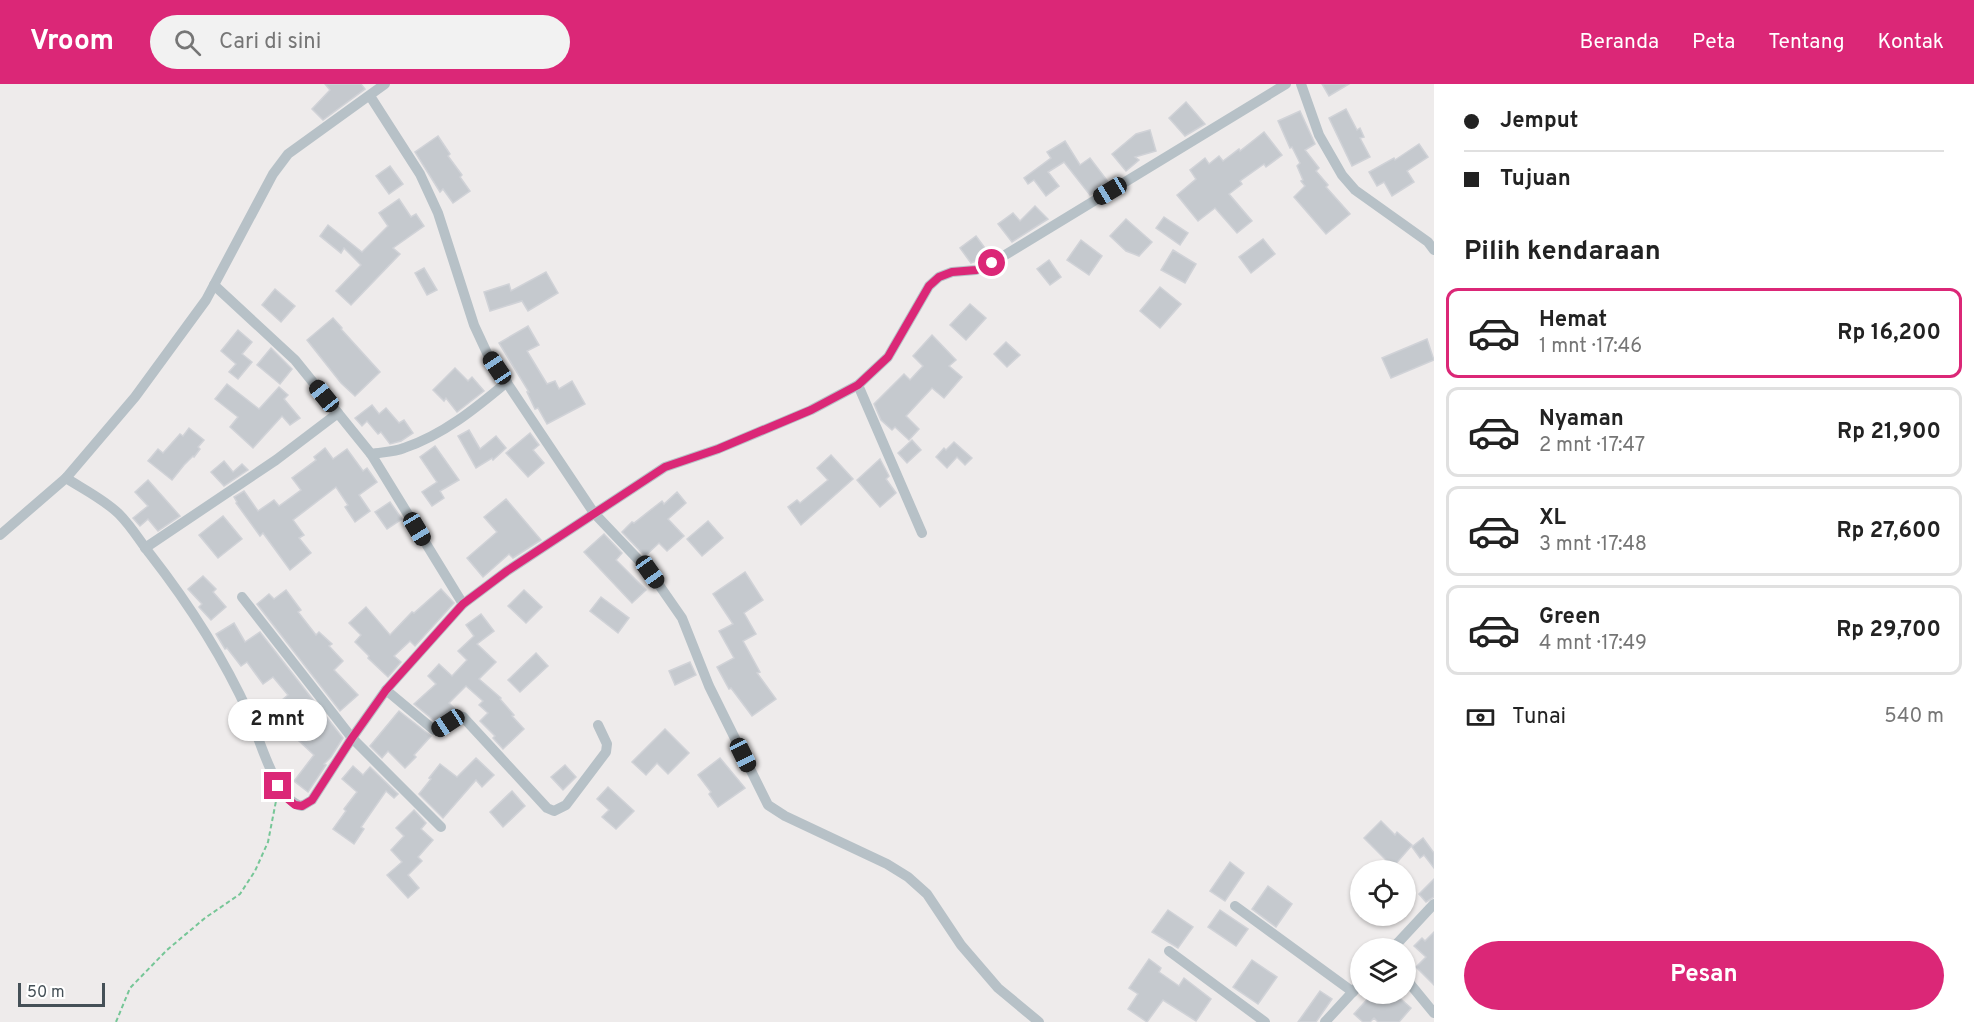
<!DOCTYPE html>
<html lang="id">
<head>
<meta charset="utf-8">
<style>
	:root { --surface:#fff; --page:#f2f2f2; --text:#222; --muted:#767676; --line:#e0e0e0; --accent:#db2777 }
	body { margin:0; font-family:Overpass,sans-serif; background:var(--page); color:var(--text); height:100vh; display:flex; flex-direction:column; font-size:22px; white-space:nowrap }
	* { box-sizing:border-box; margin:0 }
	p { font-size:20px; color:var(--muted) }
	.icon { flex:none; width:33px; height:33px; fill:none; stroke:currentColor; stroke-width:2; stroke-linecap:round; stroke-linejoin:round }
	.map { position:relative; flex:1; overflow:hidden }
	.sheet { display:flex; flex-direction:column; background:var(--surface); width:540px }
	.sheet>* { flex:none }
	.guide { display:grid; align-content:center; height:132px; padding:0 30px; background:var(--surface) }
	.fabs { position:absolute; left:1350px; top:776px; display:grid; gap:12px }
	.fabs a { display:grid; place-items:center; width:66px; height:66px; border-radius:50%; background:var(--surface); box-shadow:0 2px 4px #0004; font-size:30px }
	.scale { position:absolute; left:18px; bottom:15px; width:87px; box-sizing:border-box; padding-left:6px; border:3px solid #455057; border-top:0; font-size:16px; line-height:21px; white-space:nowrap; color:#455057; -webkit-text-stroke:4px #fff; paint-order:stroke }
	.end { position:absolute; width:27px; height:27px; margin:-14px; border:8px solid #db2777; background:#fff; box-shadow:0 0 0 3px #fff }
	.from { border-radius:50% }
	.bubble { position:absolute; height:42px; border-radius:21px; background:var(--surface); box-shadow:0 2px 4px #0004; font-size:20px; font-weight:700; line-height:42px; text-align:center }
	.car { position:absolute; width:18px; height:36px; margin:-18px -9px; border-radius:8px; box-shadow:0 0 4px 2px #0007; background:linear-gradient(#222 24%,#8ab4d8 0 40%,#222 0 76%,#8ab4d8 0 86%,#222 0) }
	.guide b { display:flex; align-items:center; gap:21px; height:57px; font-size:22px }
	.guide b+b { border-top:2px solid var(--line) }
	.guide i { width:15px; height:15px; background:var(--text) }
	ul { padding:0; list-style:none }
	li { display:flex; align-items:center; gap:18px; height:90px; margin:0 12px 9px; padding:0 18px; border:3px solid var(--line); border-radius:12px }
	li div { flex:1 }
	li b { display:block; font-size:22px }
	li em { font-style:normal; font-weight:700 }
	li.selected { border-color:var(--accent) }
	li>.icon { width:54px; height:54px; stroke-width:1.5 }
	h2 { padding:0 30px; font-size:27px; line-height:72px }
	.pay { display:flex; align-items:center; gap:15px; height:66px; padding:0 30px; font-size:22px }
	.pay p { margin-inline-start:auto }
	.primary-button { display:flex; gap:12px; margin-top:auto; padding:12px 30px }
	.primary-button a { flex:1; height:69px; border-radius:36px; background:var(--accent); color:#fff; font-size:24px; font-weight:700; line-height:69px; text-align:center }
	header { display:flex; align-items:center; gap:36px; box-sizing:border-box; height:84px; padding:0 30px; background:var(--accent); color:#fff }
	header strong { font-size:28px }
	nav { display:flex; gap:33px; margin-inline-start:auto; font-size:21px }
	.search { width:420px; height:54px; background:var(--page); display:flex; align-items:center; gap:15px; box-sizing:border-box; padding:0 21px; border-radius:33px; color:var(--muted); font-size:22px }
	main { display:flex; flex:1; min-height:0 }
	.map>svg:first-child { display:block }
	.building { fill:#c5c9ce; stroke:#d0d2d7; stroke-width:1.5 }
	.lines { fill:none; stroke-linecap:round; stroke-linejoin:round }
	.path { stroke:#76c697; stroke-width:2; stroke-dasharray:4.5 3; stroke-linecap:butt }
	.street { stroke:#b7c1c7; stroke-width:10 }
	.route { stroke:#db2777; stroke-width:8 }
</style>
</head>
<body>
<header>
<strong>Vroom</strong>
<div class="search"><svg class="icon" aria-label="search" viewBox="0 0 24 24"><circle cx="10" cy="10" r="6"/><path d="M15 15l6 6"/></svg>Cari di sini</div>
<nav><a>Beranda</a><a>Peta</a><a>Tentang</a><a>Kontak</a></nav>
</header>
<main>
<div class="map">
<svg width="1434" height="938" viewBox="0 0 1434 938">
	<rect width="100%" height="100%" fill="#eeebeb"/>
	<g class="building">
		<polygon points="325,0 361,0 365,5 323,36 312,25 330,6"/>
		<polygon points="1322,0 1349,0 1329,12"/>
		<polygon points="1186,18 1205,40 1185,52 1169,34"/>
		<polygon points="1346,25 1357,46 1360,44 1364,53 1360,54 1370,73 1352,82 1329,34"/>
		<polygon points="1300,27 1315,60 1305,66 1319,84 1316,87 1328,101 1326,103 1350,130 1326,150 1294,113 1305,102 1301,97 1303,96 1297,82 1300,79 1292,63 1290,64 1278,37"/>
		<polygon points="1150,46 1156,67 1135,73 1139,76 1126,87 1112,70 1136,50"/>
		<polygon points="1264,48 1282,71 1266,83 1264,80 1240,97 1242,100 1229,110 1252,137 1237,149 1215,124 1198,137 1177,111 1196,95 1190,86 1205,74 1209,80 1219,72 1223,77 1239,65 1240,67"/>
		<polygon points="438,52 450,70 448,72 462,91 460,93 470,107 453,119 443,105 440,108 415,68"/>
		<polygon points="1065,57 1080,81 1090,74 1109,99 1090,111 1064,78 1048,88 1059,102 1046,112 1034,96 1028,100 1024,94 1051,74 1047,68"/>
		<polygon points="1419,60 1428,73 1407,87 1414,98 1392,112 1384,98 1377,102 1369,88 1394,74 1395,76"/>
		<polygon points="390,82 403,100 389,110 376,92"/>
		<polygon points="399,115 411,133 416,130 424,142 393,164 400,170 351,221 336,207 361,181 344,164 341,169 320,152 328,141 362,168 388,142 379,129"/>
		<polygon points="1035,122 1048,135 1012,158 998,140 1013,129 1020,137"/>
		<polygon points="1164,133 1188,149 1180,161 1156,144"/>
		<polygon points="1126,135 1152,158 1139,172 1126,167 1110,152"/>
		<polygon points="976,152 990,171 971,179 960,164"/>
		<polygon points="1263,155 1275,170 1251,189 1239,173"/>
		<polygon points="1081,156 1102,172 1089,191 1067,176"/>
		<polygon points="1173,166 1196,180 1185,199 1161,186"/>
		<polygon points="1049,176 1061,193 1050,201 1037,185"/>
		<polygon points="424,184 437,206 427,211 415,189"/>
		<polygon points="546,188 558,209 528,227 522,217 490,227 484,208 509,200 511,207"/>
		<polygon points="1160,203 1181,220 1160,244 1140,227"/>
		<polygon points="275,205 295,222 281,238 262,221"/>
		<polygon points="970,220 986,234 966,256 950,241"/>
		<polygon points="333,234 342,244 341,245 380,288 355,312 341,299 307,256"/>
		<polygon points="528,242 539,261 527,267 547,300 555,297 559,305 572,297 585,320 547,340 538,324 535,325 527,308 529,308 499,259"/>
		<polygon points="238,246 252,258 242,270 252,278 238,295 229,288 236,280 221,267"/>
		<polygon points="932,251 956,276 949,282 962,293 944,314 932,304 906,332 919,345 909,356 895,343 892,346 881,336 874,320 904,290 910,296 923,282 913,272"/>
		<polygon points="1427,255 1434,276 1391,294 1382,274"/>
		<polygon points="1006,258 1020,271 1007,283 994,270"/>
		<polygon points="271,264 292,285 280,300 257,281"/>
		<polygon points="455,284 468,297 472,293 484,307 457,328 446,314 444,317 433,306"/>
		<polygon points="227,300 259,325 279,303 288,311 284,315 300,334 290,341 282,332 253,364 230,343 238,333 215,315"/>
		<polygon points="372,321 379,330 386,324 399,339 404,336 413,349 401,357 390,360 381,348 378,350 367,337 362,342 355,334"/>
		<polygon points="189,344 204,356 198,363 200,365 194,373 193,372 184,381 172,396 148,377 158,365 163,369 180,350 183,352"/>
		<polygon points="469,346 480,365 496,352 506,364 493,376 492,374 476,384 458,352"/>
		<polygon points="530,349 539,361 533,366 544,379 528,393 506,369"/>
		<polygon points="912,356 921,366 907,379 898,369"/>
		<polygon points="954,358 972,374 965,381 957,373 947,384 936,373 944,364 946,366"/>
		<polygon points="435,362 459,396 440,407 444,414 432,422 422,408 437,398 420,373"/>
		<polygon points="325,364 333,375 347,365 363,387 367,384 377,398 359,411 370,427 355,438 345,423 348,421 336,403 293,436 304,451 299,454 311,469 290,486 263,449 260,452 236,419 237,418 234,413 244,407 258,427 274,416 279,422 301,406 292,394 316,376 314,373"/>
		<polygon points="831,371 853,395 801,441 788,423 797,416 800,419 828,396 817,384"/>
		<polygon points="880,375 889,392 886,395 896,409 880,423 857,396"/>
		<polygon points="224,377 233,388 242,380 248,386 224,402 211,388"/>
		<polygon points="148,396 180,432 158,447 148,435 140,442 133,434 148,422 135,408"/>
		<polygon points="677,408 686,419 668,435 684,452 667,467 659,459 645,472 622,448 632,438 634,439 662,417 664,420"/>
		<polygon points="506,415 541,456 513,474 509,470 483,493 467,474 497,448 484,433"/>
		<polygon points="390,418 402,435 387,445 375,428"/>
		<polygon points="223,432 242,455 218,474 199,451"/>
		<polygon points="708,437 723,454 702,472 687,455"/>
		<polygon points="604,450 622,469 616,476 646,506 632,519 584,468"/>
		<polygon points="745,488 763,516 744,529 756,550 743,557 760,588 757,589 776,615 752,632 731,604 729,605 717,583 734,574 719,547 733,540 713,510"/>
		<polygon points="203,492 216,505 213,508 226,523 211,536 199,523 202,520 188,505"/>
		<polygon points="441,505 454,519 415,562 410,557 394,572 401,578 388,593 368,574 369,572 355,558 361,551 349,539 366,523 390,551 412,528 414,529"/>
		<polygon points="286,506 301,526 298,528 316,551 319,548 332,560 329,562 343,577 334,586 358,611 340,627 257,520 269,510 274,515"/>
		<polygon points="524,506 542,523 526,539 508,522"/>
		<polygon points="601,513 629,534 618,549 590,527"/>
		<polygon points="481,530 494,547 477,560 496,578 479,595 501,614 500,615 514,631 512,632 524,645 503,665 493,654 495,652 480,637 488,629 479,621 483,617 466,602 449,619 455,625 436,638 414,620 436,600 428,592 439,580 452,592 467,576 458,567 474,552 466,541"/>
		<polygon points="234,539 245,558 260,548 343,654 331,673 324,680 326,681 308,708 294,697 314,671 299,657 303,653 277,620 288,611 273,593 263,600 247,578 241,582 227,564 225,565 216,550"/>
		<polygon points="536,569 548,582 520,608 508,596"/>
		<polygon points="690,578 696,591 675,601 669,587"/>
		<polygon points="399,627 431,652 414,671 416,673 405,684 388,667 382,674 370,662"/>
		<polygon points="665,645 689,669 668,690 657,679 646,691 632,678"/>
		<polygon points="476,674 494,691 482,703 476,696 443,734 419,710 431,695 429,694 440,680 457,693"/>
		<polygon points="720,674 745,704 718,723 709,710 711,708 698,691"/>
		<polygon points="565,681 576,693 563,706 551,693"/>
		<polygon points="353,682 363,691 370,683 398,710 394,714 386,707 361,743 364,745 354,760 333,745 346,727 344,725 357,708 342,695"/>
		<polygon points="608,703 634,727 616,745 602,733 609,726 597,715"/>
		<polygon points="512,707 525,722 503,743 490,728"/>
		<polygon points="414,726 426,739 421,745 433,756 418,773 422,777 408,791 419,804 408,814 387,791 402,778 391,766 404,752 396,744"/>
		<polygon points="1381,737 1395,751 1397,748 1412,761 1393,783 1364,754"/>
		<polygon points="1423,754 1434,769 1434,784 1424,771 1420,774 1412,763"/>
		<polygon points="1230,778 1244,789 1225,817 1210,807"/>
		<polygon points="1434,795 1434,813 1426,818 1419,810"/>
		<polygon points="1268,802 1292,820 1276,843 1252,825"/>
		<polygon points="1168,826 1193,843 1178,864 1152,848"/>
		<polygon points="1220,826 1248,845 1236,862 1208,843"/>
		<polygon points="1434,848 1434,901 1416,883 1426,873 1414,862 1422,854 1425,857"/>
		<polygon points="1149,875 1161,884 1159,888 1179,902 1184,894 1211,915 1196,937 1163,916 1147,938 1128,925 1138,910 1129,904"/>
		<polygon points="1252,876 1277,893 1258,920 1233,903"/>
		<polygon points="1320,907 1332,915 1316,938 1298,938"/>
		<polygon points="1373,909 1394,909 1411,924 1399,938 1378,938 1374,934 1370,938 1363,938 1354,930"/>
	</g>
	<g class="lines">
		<polyline class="path" points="116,938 130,904 167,866 205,834 240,810 255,787 268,758 276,717"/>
		<g class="street">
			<polyline points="1301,0 1319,51 1342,91 1355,106 1428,158 1434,166"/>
			<polyline points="370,12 420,90 438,129 474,241 487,269 594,429 650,488 682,534 709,602 768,721 785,732 887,780 908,793 927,810 961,861 998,904 1039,938"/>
			<polyline points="214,201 295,276 371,370 463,520"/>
			<polyline points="858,301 922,449"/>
			<path d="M371 370C382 368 394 368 404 364 443 351 476 324 507 298"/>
			<path d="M66 394C83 405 105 416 119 430 131 442 140 457 150 470 189 520 223 573 249 630 259 653 276 718 302 722L312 716 352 654 386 606 463 520 507 487 665 383 718 365 811 326 858 301 888 273 929 202 939 193 952 188 976 186 992 179 1286 0"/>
			<polyline points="0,451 66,394 135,313 206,216 273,90 288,70 385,0"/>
			<polyline points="145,464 276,376 338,329"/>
			<polyline points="242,513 352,654 441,743"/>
			<polyline points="386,606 434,646 437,646 458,632 463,633 547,724 554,727 566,721 606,668 607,660 598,641"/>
			<polyline points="1235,822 1353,908"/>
			<polyline points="1393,864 1434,820"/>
			<polyline points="1169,867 1265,938"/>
			<polyline points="1406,895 1434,929"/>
			<polyline points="1325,938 1360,900"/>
		</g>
	</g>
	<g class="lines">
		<polyline class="route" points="278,702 289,716 295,721 302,722 312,716 352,654 386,606 463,520 507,487 665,383 718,365 811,326 858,301 888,273 929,202 939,193 952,188 976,186 992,179"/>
	</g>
</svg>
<div class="fabs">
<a><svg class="icon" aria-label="locate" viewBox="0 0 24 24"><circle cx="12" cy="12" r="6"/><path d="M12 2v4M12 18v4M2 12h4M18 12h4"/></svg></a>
<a><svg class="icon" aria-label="layers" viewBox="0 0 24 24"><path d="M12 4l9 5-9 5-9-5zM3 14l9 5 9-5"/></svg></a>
</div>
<div class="scale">50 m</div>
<i class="end from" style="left:992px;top:179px"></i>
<i class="end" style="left:278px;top:702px"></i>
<div class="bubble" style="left:228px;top:615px;width:99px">2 mnt</div>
<i class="car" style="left:1110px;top:107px;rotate:239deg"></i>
<i class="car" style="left:497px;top:284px;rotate:326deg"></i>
<i class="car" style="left:324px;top:312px;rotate:321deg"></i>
<i class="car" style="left:417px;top:445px;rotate:149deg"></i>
<i class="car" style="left:650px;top:488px;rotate:145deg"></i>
<i class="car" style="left:448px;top:639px;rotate:237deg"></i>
<i class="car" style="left:743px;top:671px;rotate:154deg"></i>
</div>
<section class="sheet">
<div class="guide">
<b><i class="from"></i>Jemput</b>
<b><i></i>Tujuan</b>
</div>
<h2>Pilih kendaraan</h2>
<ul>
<li class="selected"><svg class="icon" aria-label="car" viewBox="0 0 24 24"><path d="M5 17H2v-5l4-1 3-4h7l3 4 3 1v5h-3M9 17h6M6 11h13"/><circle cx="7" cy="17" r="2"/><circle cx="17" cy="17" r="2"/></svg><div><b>Hemat</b><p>1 mnt · 17:46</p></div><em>Rp 16,200</em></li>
<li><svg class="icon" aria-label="car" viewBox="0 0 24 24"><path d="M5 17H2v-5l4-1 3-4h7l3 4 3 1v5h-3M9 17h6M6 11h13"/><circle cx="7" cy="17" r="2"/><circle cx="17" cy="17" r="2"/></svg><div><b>Nyaman</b><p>2 mnt · 17:47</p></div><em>Rp 21,900</em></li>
<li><svg class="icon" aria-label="car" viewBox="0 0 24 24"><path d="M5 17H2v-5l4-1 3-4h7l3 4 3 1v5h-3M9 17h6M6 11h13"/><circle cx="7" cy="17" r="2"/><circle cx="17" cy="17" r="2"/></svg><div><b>XL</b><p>3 mnt · 17:48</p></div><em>Rp 27,600</em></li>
<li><svg class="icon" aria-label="car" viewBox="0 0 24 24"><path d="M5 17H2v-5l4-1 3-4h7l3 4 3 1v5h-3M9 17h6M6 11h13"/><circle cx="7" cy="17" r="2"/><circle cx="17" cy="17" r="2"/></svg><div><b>Green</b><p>4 mnt · 17:49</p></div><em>Rp 29,700</em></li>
</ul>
<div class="pay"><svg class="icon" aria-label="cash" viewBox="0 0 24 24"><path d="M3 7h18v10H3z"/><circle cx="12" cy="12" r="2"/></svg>Tunai<p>540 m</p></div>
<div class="primary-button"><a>Pesan</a></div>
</section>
</main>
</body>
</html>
